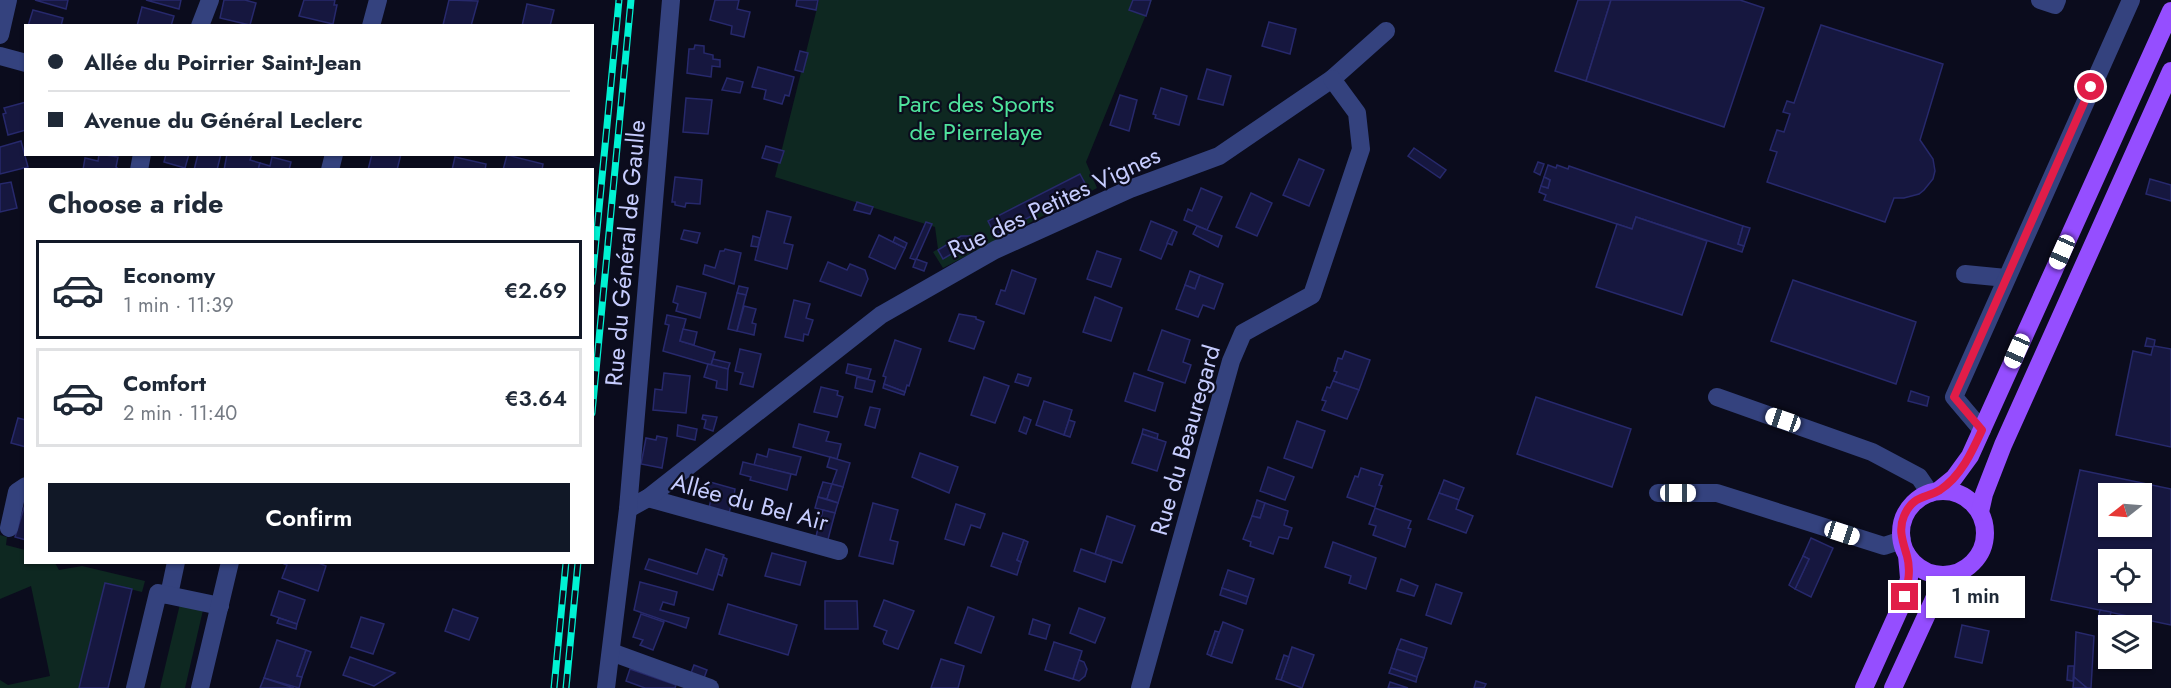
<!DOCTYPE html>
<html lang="en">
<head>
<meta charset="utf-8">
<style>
	:root { --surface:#fff; --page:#f2f2f3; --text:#1f2937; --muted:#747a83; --line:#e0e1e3; --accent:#111827 }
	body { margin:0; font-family:Jost,sans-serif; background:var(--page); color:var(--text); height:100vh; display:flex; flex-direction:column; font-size:22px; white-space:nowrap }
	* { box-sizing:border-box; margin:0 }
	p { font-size:20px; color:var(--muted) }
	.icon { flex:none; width:33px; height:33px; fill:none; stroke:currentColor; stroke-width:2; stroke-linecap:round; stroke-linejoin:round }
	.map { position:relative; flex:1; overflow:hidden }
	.panel { position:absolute; left:24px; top:168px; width:570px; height:396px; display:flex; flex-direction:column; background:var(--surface); border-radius:0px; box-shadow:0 2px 4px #0004 }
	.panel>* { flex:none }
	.hud { position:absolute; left:24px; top:24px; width:570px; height:132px; border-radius:0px; box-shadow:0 2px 4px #0004; display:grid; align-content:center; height:132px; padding:0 24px; background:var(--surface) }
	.needle { width:39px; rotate:253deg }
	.buttons { position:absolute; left:2098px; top:483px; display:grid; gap:12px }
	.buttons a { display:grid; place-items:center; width:54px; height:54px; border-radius:0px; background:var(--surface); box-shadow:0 2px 4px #0004; font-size:30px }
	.end { position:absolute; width:27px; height:27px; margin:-14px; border:8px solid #e11d48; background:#fff; box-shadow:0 0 0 3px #fff }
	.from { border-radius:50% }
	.bubble { position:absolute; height:42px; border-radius:0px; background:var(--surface); box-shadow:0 2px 4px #0004; font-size:20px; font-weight:600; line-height:42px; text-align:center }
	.car { position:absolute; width:18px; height:36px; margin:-18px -9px; border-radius:8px; box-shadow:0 0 4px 2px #0007; background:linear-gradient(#fff 24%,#345 0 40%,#fff 0 76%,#345 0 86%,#fff 0) }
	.hud b { display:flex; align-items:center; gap:21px; height:57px; font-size:22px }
	.hud b+b { border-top:2px solid var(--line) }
	.hud i { width:15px; height:15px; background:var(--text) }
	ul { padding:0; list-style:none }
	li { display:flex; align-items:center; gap:18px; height:99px; margin:0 12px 9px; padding:0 12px; border:3px solid var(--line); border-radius:0px }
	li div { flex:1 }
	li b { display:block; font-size:22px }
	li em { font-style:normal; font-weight:600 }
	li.on { border-color:var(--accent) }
	li>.icon { width:54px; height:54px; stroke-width:1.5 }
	h2 { padding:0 24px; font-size:27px; line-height:72px }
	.action { display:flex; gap:12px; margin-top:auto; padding:12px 24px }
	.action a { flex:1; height:69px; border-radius:0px; background:var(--accent); color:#fff; font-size:24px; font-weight:600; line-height:69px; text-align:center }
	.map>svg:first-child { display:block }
	.green { fill:#0e2821 }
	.building { fill:#16173f; stroke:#27296c; stroke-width:1.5; fill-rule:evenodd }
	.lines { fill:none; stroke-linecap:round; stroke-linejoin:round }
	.minor { stroke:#34427e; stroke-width:18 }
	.major { stroke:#954eff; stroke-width:18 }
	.rail-casing { stroke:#00f2d3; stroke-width:7 }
	.rail { stroke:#0b0c1d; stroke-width:4.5; stroke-dasharray:14; stroke-linecap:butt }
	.route { stroke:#e11d48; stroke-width:8 }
	.labels { text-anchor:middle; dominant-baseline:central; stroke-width:4.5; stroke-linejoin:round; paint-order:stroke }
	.park-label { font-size:24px; fill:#4fe39c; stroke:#0b0c1d }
	.street-label { font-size:24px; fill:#c7cdff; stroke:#0b0c1d }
</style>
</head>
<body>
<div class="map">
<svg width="2171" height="688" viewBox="0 0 2171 688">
	<rect width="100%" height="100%" fill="#0b0c1d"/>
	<g class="green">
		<polygon points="819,0 1152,0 1086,162 1097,188 943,268 933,252 938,249 935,227 775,177"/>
		<polygon points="0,535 7,537 6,545 25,550 26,562 55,563 59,570 82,566 145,581 142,592 105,583 79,688 0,688 0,680 8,685 50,676 31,586 0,599"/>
		<polygon points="180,604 203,610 185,688 160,688"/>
	</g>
	<g class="building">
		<polygon points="35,0 68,0 66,9"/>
		<polygon points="146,0 181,0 179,9"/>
		<polygon points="224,0 245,0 256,3 250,25 220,18"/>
		<polygon points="304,0 335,0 334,5 337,5 333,24 299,16"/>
		<polygon points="449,0 478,1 471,26 443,25"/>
		<polygon points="715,0 739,0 737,9 750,12 744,37 731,34 732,26 710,20"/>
		<polygon points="797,0 818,0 816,10 796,6"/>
		<polygon points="1133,0 1151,0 1146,16 1129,10"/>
		<polygon points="1578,0 1611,0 1586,81 1555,71"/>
		<polygon points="1611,0 1740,0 1764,8 1724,127 1586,81"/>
		<polygon points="527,4 554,10 550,26 522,26"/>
		<polygon points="142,7 174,16 171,26 137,26"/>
		<polygon points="33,10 63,18 61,26 28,26"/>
		<polygon points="1269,22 1296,29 1290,54 1262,46"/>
		<polygon points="1821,25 1943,64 1920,140 1933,159 1935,171 1933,179 1924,190 1919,194 1904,198 1894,198 1885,222 1767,182 1777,152 1770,150 1777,130 1784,132 1790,114 1783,112 1787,101 1794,103"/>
		<polygon points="695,45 704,46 704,53 713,55 713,59 720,60 720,67 712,66 711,77 687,73 689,49 694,49"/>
		<polygon points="800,51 808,53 803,72 795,70"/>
		<polygon points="758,67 794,77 789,96 785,95 782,104 764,99 766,90 752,87"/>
		<polygon points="1207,69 1231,76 1223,105 1198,99"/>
		<polygon points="727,78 743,82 740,93 722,90"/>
		<polygon points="1161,88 1187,96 1179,125 1155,118 1156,115 1153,114"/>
		<polygon points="1120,95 1137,100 1129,131 1110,125"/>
		<polygon points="686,98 712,100 708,134 683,132"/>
		<polygon points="26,102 26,130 8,135 3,114 6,113 4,108"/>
		<polygon points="21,141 28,167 0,174 0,147"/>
		<polygon points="766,146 784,151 780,163 762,158"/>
		<polygon points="1414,148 1446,170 1440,178 1408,156"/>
		<polygon points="99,154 118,157 116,167 120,170 83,170 85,158 98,161"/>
		<polygon points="166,154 189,154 185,168 164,162"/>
		<polygon points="198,154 221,154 217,170 194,170"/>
		<polygon points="227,154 252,154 250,160 260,163 258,170 224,170"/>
		<polygon points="372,154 401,154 397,170 368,170"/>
		<polygon points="507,155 543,164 542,170 503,170"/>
		<polygon points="272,157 291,162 289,170 258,170 260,163 270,166"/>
		<polygon points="455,157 486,164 485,170 452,170"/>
		<polygon points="1299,159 1324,170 1309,206 1283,195"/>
		<polygon points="1538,162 1544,164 1540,175 1534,172"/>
		<polygon points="1548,165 1556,168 1557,165 1568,169 1569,166 1743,226 1738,244 1744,246 1742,252 1636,217 1632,229 1544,200 1546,195 1539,192 1541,186 1548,188 1550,180 1544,177"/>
		<polygon points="1080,174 1087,187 995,235 988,221"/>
		<polygon points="675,177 702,180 700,204 686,203 685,207 675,205 675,202 672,202"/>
		<polygon points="1544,177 1550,180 1548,188 1541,186"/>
		<polygon points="2150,179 2171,185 2171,201 2146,194"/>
		<polygon points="11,182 17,208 0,212 0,184"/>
		<polygon points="1201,188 1222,197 1207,230 1184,220 1188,209 1192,211"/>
		<polygon points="1251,193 1272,203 1257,236 1236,227"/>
		<polygon points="857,202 873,207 870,214 854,210"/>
		<polygon points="767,211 791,217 784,243 793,245 787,269 755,260"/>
		<polygon points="1636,217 1707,241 1682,315 1596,287 1617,224 1632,229"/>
		<polygon points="1151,221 1173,230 1161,259 1140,250"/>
		<polygon points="926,222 932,224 916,260 910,258"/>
		<polygon points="1197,226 1222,236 1218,247 1193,234"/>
		<polygon points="1743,226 1750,228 1744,246 1738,244"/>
		<polygon points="684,230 700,233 697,243 681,239"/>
		<polygon points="1173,230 1177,232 1172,245 1167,243"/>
		<polygon points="879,235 905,248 895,269 869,257"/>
		<polygon points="753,236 760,238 758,247 751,246"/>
		<polygon points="961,236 971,236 973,241 943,259 938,250"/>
		<polygon points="895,237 907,243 905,248 893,242"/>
		<polygon points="725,249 741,253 734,284 703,274 705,265 715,268 720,251 724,251"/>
		<polygon points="1097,251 1121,259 1111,287 1087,279"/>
		<polygon points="916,259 927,263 924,271 913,267"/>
		<polygon points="828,262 847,270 850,264 865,270 868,279 861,296 820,281"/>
		<polygon points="1012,270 1036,279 1024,314 996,304 1001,290 1005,291"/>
		<polygon points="1190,271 1200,275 1195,289 1185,285"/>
		<polygon points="1200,275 1223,284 1214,309 1203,305 1198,317 1176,309 1185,285 1195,289"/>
		<polygon points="1793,280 1916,322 1896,384 1771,341"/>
		<polygon points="677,286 706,293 700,318 676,311 678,304 673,302"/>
		<polygon points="739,286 748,288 746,295 737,293"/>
		<polygon points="737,293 746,295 737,331 728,329"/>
		<polygon points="1095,297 1122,308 1111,341 1083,332"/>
		<polygon points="794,300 810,304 806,318 813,320 808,335 804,334 803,341 785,337"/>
		<polygon points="744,306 756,309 752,323 756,324 754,335 737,331"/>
		<polygon points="959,314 976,317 976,319 984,322 974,349 949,341"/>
		<polygon points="667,315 686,319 680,341 715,352 711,365 663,351 669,325 665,324"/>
		<polygon points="683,329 697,332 694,345 680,341"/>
		<polygon points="1162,330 1190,340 1183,362 1191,365 1185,383 1148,370"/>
		<polygon points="2147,338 2155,340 2154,346 2171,349 2171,447 2116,435 2133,351 2151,355 2153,347 2145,346"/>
		<polygon points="895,340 921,349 909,386 907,385 905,392 884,384 886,377 883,376"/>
		<polygon points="740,349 761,354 753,387 740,384 743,373 735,371"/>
		<polygon points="1345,351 1370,360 1359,390 1333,381 1337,372 1334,371 1338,358 1342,359"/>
		<polygon points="713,359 730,363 728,369 711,365"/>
		<polygon points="708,364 728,369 727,390 716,388 717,381 704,377"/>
		<polygon points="848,364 871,369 868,379 846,373"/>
		<polygon points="664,373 690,376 686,413 653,410 655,389 662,390"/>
		<polygon points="1134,373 1163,383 1155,411 1125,401"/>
		<polygon points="1018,374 1031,378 1028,386 1015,382"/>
		<polygon points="857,377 875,381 872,392 855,388"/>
		<polygon points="984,377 1009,386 995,423 971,415"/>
		<polygon points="1333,381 1359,390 1347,419 1322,410 1326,401 1322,400 1327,387 1330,388"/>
		<polygon points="884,384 905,392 904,395 883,388"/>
		<polygon points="821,387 838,391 837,395 843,397 837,417 814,412"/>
		<polygon points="1911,391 1929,397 1927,406 1908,401"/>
		<polygon points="1536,397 1631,429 1612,487 1517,454"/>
		<polygon points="1044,401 1072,410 1064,435 1036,425"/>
		<polygon points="870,407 880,409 875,428 865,425"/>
		<polygon points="703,415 717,417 713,431 704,428 706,420 702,419"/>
		<polygon points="1024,417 1031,420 1026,434 1019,431"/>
		<polygon points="18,418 26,420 26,447 11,443"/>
		<polygon points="1069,420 1075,422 1070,437 1064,435"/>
		<polygon points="1297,421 1325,431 1312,468 1284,458"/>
		<polygon points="799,424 829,432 826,441 841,444 837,459 793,447"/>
		<polygon points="678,425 697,429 695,440 677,436"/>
		<polygon points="1143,429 1158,434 1157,439 1142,434"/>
		<polygon points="1142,434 1166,442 1157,471 1132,463"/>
		<polygon points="657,436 667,438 662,468 641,464 646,438 656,440"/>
		<polygon points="769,449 801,457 796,475 754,465 757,454 767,457"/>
		<polygon points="920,453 958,467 949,493 912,477"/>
		<polygon points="830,457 850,463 843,487 832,484 837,470 827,467"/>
		<polygon points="743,462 791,474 787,490 750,480 751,477 740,474"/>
		<polygon points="1268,467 1294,477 1285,500 1260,491"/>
		<polygon points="1361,468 1383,475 1379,485 1382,486 1375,507 1347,497 1355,476 1358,477"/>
		<path d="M2080 470 2171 489V625L2051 600ZM2109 494H2142V526H2109ZM2109 560H2142V592H2109Z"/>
		<polygon points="1444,480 1464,488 1459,500 1439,493"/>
		<polygon points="710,482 735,489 734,496 740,497 739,503 732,502 729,513 709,508 712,495 707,494"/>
		<polygon points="823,482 832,484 827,499 818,497"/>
		<polygon points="832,484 843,487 838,503 827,499"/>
		<polygon points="1439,493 1459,500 1456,509 1473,516 1466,533 1428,519"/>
		<polygon points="818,497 838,503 835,513 815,508"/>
		<polygon points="1257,500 1265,503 1260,518 1252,516"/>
		<polygon points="26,501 26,540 15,537"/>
		<polygon points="873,503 898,510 890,540 898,542 893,564 859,556"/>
		<polygon points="1265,503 1288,511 1284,525 1292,528 1288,539 1279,537 1273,554 1250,546 1251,542 1243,539 1252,516 1260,518"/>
		<polygon points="956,504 985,514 980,528 971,525 964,545 945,539"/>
		<polygon points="1375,508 1411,521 1408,528 1411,529 1405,547 1373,535 1376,526 1369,524"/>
		<polygon points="823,510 835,513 827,543 815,540"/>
		<polygon points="1107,516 1135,526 1122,563 1095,554"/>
		<polygon points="1003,533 1024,540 1017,560 1021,562 1017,575 991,566"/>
		<polygon points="1811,538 1833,548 1811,597 1795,589 1809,559 1803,556"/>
		<polygon points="1024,540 1028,542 1021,562 1017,560"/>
		<polygon points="1333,542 1376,558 1366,589 1349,583 1351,576 1325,567"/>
		<polygon points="706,549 724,555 713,590 645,569 649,559 697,574"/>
		<polygon points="1081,549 1112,560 1105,582 1074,571"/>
		<polygon points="772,553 806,562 800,585 765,576"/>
		<polygon points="1803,556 1809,559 1795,589 1789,585"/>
		<polygon points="723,557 727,559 722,576 718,574"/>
		<polygon points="284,562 316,562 326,566 318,591 282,578 287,565 284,564"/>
		<polygon points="1228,570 1254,579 1248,597 1222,588"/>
		<polygon points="1401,579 1418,586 1414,596 1397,591"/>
		<polygon points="640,582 677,592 674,605 663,602 660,610 689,618 686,628 634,610"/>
		<polygon points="105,583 132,589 108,688 79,688"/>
		<polygon points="1436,584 1462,593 1451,624 1426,615"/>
		<polygon points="1222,588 1248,597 1246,604 1220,595"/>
		<polygon points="279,591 305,600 297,624 271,615"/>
		<polygon points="884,600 914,611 898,649 884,644 883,641 887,631 874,626"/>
		<polygon points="825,601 857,601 858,629 825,629"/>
		<polygon points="728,604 797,625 788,655 719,634"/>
		<polygon points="968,607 994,617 981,653 955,643"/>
		<polygon points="1079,608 1105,618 1095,643 1070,633"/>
		<polygon points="453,609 478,618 469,640 445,631"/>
		<polygon points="2100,610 2111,612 2109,621 2098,619"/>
		<polygon points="641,614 664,622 653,650 640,645 643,640 633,637"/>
		<polygon points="361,617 384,624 373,654 351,647"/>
		<polygon points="279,618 297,624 296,629 277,623"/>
		<polygon points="1033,619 1050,625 1046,639 1029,634"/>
		<polygon points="1223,622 1243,630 1232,663 1211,656"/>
		<polygon points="1962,625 1989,631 1982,663 1955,657"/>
		<polygon points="1215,631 1219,632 1211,656 1207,654"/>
		<polygon points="2076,632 2094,636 2091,688 2087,688 2074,677"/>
		<polygon points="1401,639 1427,648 1424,658 1397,649"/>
		<polygon points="277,640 306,650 297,676 302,677 299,688 264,678"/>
		<polygon points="1054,642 1082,651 1073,679 1045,670"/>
		<polygon points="1292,647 1314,655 1302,688 1281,680"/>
		<polygon points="1397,649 1424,658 1417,677 1391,668"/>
		<polygon points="306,650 311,652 302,677 297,676"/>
		<polygon points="1284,655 1289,657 1281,680 1276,679"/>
		<polygon points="350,657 395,673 374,686 343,675"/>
		<polygon points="941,659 964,666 958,688 931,688"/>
		<polygon points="1079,660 1084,662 1087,669 1085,676 1079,681 1073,679"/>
		<polygon points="694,665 707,670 704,678 691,673"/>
		<polygon points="2068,666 2074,666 2073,681 2067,680"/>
		<polygon points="1391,668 1417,677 1416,682 1389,673"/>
		<polygon points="630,669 676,685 675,688 645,688 626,681"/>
		<polygon points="2074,677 2087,688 2073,688"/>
		<polygon points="264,678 294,688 260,688"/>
		<polygon points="1476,681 1486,684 1484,688 1474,688"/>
		<polygon points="1390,682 1408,688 1388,688"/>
	</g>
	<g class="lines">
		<g class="minor">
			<polyline points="2040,0 2055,5 2057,0"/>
			<polyline points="200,26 210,0"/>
			<polyline points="371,26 378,0"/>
			<polyline points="0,35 8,0"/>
			<polyline points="0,56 26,63"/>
			<polyline points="139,170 142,154"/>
			<polyline points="330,170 334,154"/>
			<polyline points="1965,274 2006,278"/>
			<polyline points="1717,397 1872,452 1919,477 1930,493"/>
			<polyline points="1982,430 1954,397 2131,0"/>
			<polyline points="1658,493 1717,493 1884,546 1902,540"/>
			<polyline points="648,498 839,551"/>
			<polyline points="628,509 648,498 881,315 995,250 1130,189 1219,156 1332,79 1386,31"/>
			<polyline points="9,528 17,492 26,486"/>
			<polyline points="169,595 176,562"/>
			<polyline points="611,652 710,688"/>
			<polyline points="135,688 158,593 220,606"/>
			<polyline points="200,688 230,562"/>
			<polyline points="606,688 628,509 671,0"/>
			<polyline points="1140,688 1231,361 1243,333 1312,295 1361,149 1357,113 1332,79"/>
		</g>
		<g class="major">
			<polyline points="1938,491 1954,478 1970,456 2171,11"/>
			<circle cx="1943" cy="533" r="42"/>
			<polyline points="1980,512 1984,494 2003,445 2171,71"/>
			<polyline points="1864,688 1905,597 1909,578 1907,555"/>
			<polyline points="1893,688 1945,575"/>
		</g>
		<g class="rail-casing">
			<g id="rail">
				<polyline points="592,282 619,0"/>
				<polyline points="592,413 631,0"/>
				<polyline points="554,688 566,562"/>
				<polyline points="566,688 578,562"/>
			</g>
		</g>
		<use href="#rail" class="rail"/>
	</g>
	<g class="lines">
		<path class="route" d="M1905 597C1908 583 1911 570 1907 556 1903 542 1898 530 1904 516 1913 495 1925 499 1940 490 1961 476 1972 452 1982 430L1954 397 2091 87"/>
	</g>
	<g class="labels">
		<g class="park-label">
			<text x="976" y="103">Parc des Sports<tspan x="976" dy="28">de Pierrelaye</tspan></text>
		</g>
		<g class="street-label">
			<text transform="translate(1054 202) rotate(-25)">Rue des Petites Vignes</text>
			<text transform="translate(625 253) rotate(-85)">Rue du Général de Gaulle</text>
			<text transform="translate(1185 440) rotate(-74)">Rue du Beauregard</text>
			<text transform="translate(750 502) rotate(15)">Allée du Bel Air</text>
		</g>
	</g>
</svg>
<div class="buttons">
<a><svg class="needle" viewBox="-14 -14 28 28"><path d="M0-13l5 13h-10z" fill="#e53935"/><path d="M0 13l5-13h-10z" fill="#747a83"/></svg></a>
<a><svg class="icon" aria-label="locate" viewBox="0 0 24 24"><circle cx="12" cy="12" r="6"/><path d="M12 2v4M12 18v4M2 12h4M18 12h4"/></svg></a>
<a><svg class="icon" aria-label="layers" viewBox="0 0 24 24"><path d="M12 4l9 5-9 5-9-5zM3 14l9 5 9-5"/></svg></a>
</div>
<i class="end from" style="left:2091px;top:87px"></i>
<i class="end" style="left:1905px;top:597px"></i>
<div class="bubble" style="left:1926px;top:576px;width:99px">1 min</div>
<i class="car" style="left:2062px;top:252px;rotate:204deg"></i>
<i class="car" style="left:2017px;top:351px;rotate:204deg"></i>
<i class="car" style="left:1783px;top:420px;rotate:289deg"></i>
<i class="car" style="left:1678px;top:493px;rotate:90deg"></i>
<i class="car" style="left:1842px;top:533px;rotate:108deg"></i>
<div class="hud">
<b><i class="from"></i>Allée du Poirrier Saint-Jean</b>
<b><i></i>Avenue du Général Leclerc</b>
</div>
<section class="panel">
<h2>Choose a ride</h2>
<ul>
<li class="on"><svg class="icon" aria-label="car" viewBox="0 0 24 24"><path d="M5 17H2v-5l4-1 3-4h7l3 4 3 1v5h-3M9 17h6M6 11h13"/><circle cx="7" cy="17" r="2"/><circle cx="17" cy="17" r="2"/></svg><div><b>Economy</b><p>1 min · 11:39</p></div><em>€2.69</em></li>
<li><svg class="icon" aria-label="car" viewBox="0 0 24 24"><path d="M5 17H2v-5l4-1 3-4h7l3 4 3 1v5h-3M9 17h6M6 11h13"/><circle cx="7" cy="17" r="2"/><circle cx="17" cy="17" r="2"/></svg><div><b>Comfort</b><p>2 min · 11:40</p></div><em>€3.64</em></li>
</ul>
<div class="action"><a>Confirm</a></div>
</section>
</div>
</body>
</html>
